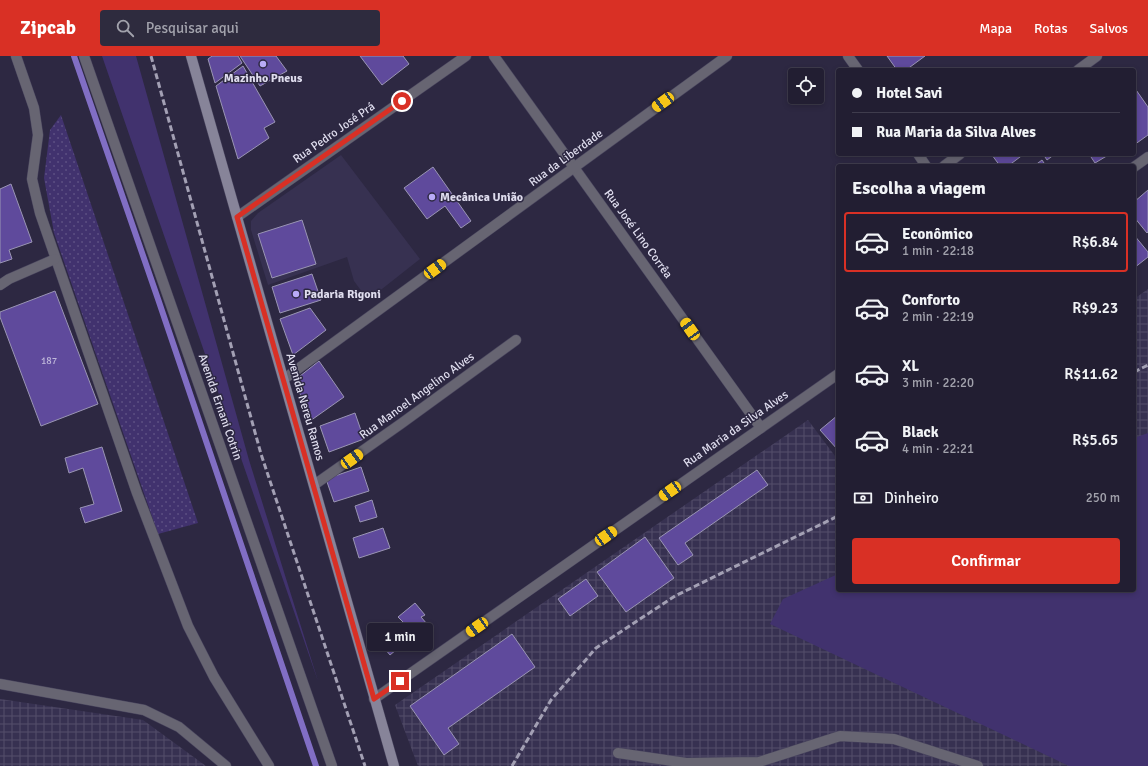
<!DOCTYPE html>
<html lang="pt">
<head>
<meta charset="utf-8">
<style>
	:root { --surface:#221e32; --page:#2e2b3e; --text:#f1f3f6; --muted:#a2a2ac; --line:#3f3c4d; --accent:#d93025 }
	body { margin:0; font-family:Signika,sans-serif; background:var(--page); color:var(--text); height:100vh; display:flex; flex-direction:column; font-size:15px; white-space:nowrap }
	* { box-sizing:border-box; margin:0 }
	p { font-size:13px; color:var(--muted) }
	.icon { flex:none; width:22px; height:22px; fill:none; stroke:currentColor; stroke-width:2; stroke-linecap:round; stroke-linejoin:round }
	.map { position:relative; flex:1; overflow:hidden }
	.details { position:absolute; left:836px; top:108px; width:300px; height:428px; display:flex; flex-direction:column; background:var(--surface); border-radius:4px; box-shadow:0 2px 6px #0003,0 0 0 1px var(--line) }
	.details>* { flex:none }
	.top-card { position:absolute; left:836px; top:12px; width:300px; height:88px; border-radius:4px; box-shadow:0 2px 6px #0003,0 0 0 1px var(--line); display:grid; align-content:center; height:88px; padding:0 16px; background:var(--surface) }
	.tools { position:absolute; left:788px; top:12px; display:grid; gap:8px }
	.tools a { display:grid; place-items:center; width:36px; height:36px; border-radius:4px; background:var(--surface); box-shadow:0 2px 6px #0003,0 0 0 1px var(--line); font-size:20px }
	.end { position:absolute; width:18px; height:18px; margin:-9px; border:5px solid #d93025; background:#fff; box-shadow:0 0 0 2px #fff }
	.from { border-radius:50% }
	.bubble { position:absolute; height:28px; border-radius:4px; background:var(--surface); box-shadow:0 2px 6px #0003,0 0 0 1px var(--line); font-size:13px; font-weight:600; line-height:28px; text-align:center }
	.car { position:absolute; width:12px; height:24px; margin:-12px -6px; border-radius:5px; box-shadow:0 0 3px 1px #0007; background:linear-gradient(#f5c518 24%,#345 0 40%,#f5c518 0 76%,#345 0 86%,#f5c518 0) }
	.top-card b { display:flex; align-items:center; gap:14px; height:38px; font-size:15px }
	.top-card b+b { border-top:1px solid var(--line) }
	.top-card i { width:10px; height:10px; background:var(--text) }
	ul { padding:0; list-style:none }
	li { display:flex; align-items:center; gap:12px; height:60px; margin:0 8px 6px; padding:0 8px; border:2px solid transparent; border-radius:4px }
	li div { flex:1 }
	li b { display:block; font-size:15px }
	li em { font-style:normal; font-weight:600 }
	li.selected { border-color:var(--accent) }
	li>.icon { width:36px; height:36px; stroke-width:1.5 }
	h2 { padding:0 16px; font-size:18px; line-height:48px }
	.pay { display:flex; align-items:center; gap:10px; height:44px; padding:0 16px; font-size:15px }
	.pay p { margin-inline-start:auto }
	.primary-button { display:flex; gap:8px; margin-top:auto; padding:8px 16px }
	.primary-button a { flex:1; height:46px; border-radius:4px; background:var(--accent); color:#fff; font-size:16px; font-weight:600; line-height:46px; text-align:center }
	header { display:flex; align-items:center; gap:24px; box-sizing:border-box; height:56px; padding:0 20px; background:var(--accent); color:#fff }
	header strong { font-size:19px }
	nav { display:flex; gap:22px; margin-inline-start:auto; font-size:14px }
	.search { width:280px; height:36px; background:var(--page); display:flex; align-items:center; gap:10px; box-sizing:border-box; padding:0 14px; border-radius:4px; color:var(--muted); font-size:15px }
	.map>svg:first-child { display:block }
	.built { fill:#373151 }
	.industrial { fill:url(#industrial-grid) }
	.grass { fill:#41326e }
	.park { fill:url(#park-dots) }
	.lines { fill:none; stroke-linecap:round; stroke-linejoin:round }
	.stream { stroke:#816ec4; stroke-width:6 }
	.building { fill:#5f4a9c; stroke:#9a95b4 }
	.service-casing { stroke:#49455e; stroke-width:11 }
	.minor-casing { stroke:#49455e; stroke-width:11 }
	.tertiary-casing { stroke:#49455e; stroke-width:11 }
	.secondary-casing { stroke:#49455e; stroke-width:11 }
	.service { stroke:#676572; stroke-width:10 }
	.minor { stroke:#676572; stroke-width:10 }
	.tertiary { stroke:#676572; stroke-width:10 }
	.secondary { stroke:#878499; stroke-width:10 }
	.rail { stroke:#a3a0b4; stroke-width:3; stroke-dasharray:6 3; stroke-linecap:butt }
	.route { stroke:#d93025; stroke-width:5 }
	.poi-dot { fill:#b9abf7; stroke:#2d2842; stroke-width:1.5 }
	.labels { text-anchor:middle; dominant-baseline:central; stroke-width:3; stroke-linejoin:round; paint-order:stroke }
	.number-label { font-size:10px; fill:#bfb8da }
	.poi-label { font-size:12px; font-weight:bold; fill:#dfddee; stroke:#2d2842; text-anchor:start }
	.street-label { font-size:12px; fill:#dfddee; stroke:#2d2842 }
</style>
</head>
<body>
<header>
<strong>Zipcab</strong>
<div class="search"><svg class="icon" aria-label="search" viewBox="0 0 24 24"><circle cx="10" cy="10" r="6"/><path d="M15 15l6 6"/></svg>Pesquisar aqui</div>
<nav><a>Mapa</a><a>Rotas</a><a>Salvos</a></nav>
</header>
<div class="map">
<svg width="1148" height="710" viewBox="0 0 1148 710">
	<defs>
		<pattern id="industrial-grid" width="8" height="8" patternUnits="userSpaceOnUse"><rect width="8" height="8" fill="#373151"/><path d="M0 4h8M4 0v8" fill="none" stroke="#544e6a"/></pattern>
		<pattern id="park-dots" width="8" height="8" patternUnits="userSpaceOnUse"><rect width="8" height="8" fill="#41326e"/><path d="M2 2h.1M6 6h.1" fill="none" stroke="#5c4f83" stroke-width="1.8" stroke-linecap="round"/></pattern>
	</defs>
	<rect width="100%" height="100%" fill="#2d2842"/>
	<polygon class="built" points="341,99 420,203 368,244 354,225 347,201 268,229 251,174 251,165 258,157"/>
	<g class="industrial">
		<polygon points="1148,233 1148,710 418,710 395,649 808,364 838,404 838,534 1134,534 1134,243"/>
		<polygon points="0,643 143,664 206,710 0,710"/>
	</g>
	<g class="grass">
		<polygon points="102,0 136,0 249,404 318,625"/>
		<polygon points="1148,377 1148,710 1069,710 770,568 783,543 838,518 838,534 1134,534 1134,382"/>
	</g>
	<polygon class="park" points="61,59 198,467 158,478 54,177 44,122 50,74"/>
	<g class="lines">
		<polyline class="stream" points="74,0 158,243 316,710"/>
	</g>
	<g class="building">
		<polygon points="212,0 238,0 242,7 215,27 208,3"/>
		<polygon points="240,0 276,0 287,15 260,30"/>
		<polygon points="360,0 403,0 409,8 382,29"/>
		<polygon points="887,0 925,0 906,14 897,14"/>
		<polygon points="243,10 275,66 264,72 269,82 238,103 216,30"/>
		<polygon points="1134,31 1148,51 1148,79 1134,89"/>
		<polygon points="992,98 1024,98 1008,110 1000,110 992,99"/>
		<polygon points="1043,98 1055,98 1047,104"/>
		<polygon points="1089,98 1110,98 1095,107"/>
		<polygon points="1042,104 1046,110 1034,110"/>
		<polygon points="433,111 471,165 461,172 445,150 427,163 404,132"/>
		<polygon points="11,128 32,186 9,194 12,203 0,207 0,133"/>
		<polygon points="1148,134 1148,176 1147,177 1134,161 1134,146"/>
		<polygon points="302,164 316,208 272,222 258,178"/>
		<polygon points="1134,179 1148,196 1148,201 1134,212"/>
		<polygon points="312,218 321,244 280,257 272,231"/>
		<polygon points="55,235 98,348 41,370 0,261 0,256"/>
		<polygon points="310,252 326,274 293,299 280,263"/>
		<polygon points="319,305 344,341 310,365 295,324"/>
		<polygon points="355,357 364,383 329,396 320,370"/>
		<polygon points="838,359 838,394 820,374"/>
		<polygon points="102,391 122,455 85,467 80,452 94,448 83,412 69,417 65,402"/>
		<polygon points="361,411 369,435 334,446 326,423"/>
		<polygon points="757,414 768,429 685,487 693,499 678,509 659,482"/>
		<polygon points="372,444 377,461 360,466 355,450"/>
		<polygon points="383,472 390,492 359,502 353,482"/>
		<polygon points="645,481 674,522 626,556 597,516"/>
		<polygon points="586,523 598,540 570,560 558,543"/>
		<polygon points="415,547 425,559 421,561 427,568 390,599 380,587 404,567 398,561"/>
		<polygon points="512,578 535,611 448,672 459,688 444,699 410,650"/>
	</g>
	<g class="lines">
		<g class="service-casing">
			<g id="service">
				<polyline points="16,0 34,52 38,79 32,123 40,157 137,437 188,570 214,621 269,710"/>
				<polyline points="84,0 332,710"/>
				<polyline points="0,229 9,223 55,203"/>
				<polyline points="0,628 144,654 179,671 226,710"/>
				<polyline points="618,697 686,707 759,706 840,680 894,683 978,710"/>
			</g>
		</g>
		<g class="minor-casing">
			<g id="minor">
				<polyline points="494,0 761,372"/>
				<polyline points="848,0 858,14"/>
				<polyline points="1078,14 1097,0"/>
				<polyline points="918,98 926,110"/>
				<polyline points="944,110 960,98"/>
				<polyline points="237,161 466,0"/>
				<polyline points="284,323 727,0"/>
				<polyline points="314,429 402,367 516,284"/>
			</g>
		</g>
		<g class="tertiary-casing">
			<g id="tertiary">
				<polyline points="1134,111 1148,101"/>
				<polyline points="374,643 838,318"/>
			</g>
		</g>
		<g class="secondary-casing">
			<polyline id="secondary" points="191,0 394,710"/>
		</g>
		<use href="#service" class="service"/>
		<use href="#minor" class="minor"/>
		<use href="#tertiary" class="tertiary"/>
		<use href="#secondary" class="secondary"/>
		<g class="rail">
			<polyline points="151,0 261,398 365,710"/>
			<polyline points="1134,316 1148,309"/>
			<polyline points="512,710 551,644 596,592 675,540 838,460"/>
		</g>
	</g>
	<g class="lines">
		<polyline class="route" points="400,625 374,643 237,161 402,45"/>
	</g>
	<g class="poi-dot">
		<circle cx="263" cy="8" r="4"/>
		<circle cx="432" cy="141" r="4"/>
		<circle cx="296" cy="238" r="4"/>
	</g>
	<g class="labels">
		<g class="number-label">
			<text x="49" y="305">187</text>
		</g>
		<g class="poi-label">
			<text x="263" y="22" text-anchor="middle">Mazinho Pneus</text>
			<text x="440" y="141">Mecânica União</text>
			<text x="304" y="238">Padaria Rigoni</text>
		</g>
		<g class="street-label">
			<text transform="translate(334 77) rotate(-35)">Rua Pedro José Prá</text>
			<text transform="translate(566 102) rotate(-36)">Rua da Liberdade</text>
			<text transform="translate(638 178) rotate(54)">Rua José Lino Corrêa</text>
			<text transform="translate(417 340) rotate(-36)">Rua Manoel Angelino Alves</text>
			<text transform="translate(220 351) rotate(71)">Avenida Ernani Cotrin</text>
			<text transform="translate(305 351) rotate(74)">Avenida Nereu Ramos</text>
			<text transform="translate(736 373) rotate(-35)">Rua Maria da Silva Alves</text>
		</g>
	</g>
</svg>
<div class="tools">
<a><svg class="icon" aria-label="locate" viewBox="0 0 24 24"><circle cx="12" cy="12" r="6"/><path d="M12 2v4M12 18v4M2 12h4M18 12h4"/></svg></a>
</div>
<i class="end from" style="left:402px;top:45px"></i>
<i class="end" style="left:400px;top:625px"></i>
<div class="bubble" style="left:367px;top:567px;width:66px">1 min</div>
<i class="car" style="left:663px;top:46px;rotate:234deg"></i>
<i class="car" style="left:435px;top:213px;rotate:54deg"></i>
<i class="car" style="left:690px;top:273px;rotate:325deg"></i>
<i class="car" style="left:352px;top:403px;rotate:55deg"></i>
<i class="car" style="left:670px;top:435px;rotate:235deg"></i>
<i class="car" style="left:606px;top:480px;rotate:55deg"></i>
<i class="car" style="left:477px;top:571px;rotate:235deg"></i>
<div class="top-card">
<b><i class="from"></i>Hotel Savi</b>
<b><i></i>Rua Maria da Silva Alves</b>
</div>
<section class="details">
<h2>Escolha a viagem</h2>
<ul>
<li class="selected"><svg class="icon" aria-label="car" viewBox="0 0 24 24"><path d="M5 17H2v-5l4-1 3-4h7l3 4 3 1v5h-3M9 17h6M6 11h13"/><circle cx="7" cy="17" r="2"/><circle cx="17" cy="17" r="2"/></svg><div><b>Econômico</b><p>1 min · 22:18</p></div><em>R$6.84</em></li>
<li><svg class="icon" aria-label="car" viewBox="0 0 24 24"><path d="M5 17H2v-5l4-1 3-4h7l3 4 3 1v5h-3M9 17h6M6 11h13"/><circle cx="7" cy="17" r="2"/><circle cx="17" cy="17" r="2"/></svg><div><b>Conforto</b><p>2 min · 22:19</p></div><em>R$9.23</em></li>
<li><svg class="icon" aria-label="car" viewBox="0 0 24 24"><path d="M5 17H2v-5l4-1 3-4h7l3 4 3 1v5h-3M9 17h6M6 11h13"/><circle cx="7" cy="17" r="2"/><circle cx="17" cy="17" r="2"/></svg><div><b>XL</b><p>3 min · 22:20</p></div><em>R$11.62</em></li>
<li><svg class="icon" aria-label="car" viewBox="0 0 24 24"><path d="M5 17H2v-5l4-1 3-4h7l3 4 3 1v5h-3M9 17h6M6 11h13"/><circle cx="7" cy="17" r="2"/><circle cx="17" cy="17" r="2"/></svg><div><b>Black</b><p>4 min · 22:21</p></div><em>R$5.65</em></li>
</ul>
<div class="pay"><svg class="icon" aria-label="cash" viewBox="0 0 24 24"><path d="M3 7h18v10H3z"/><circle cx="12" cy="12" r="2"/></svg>Dinheiro<p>250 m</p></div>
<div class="primary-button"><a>Confirmar</a></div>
</section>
</div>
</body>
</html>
